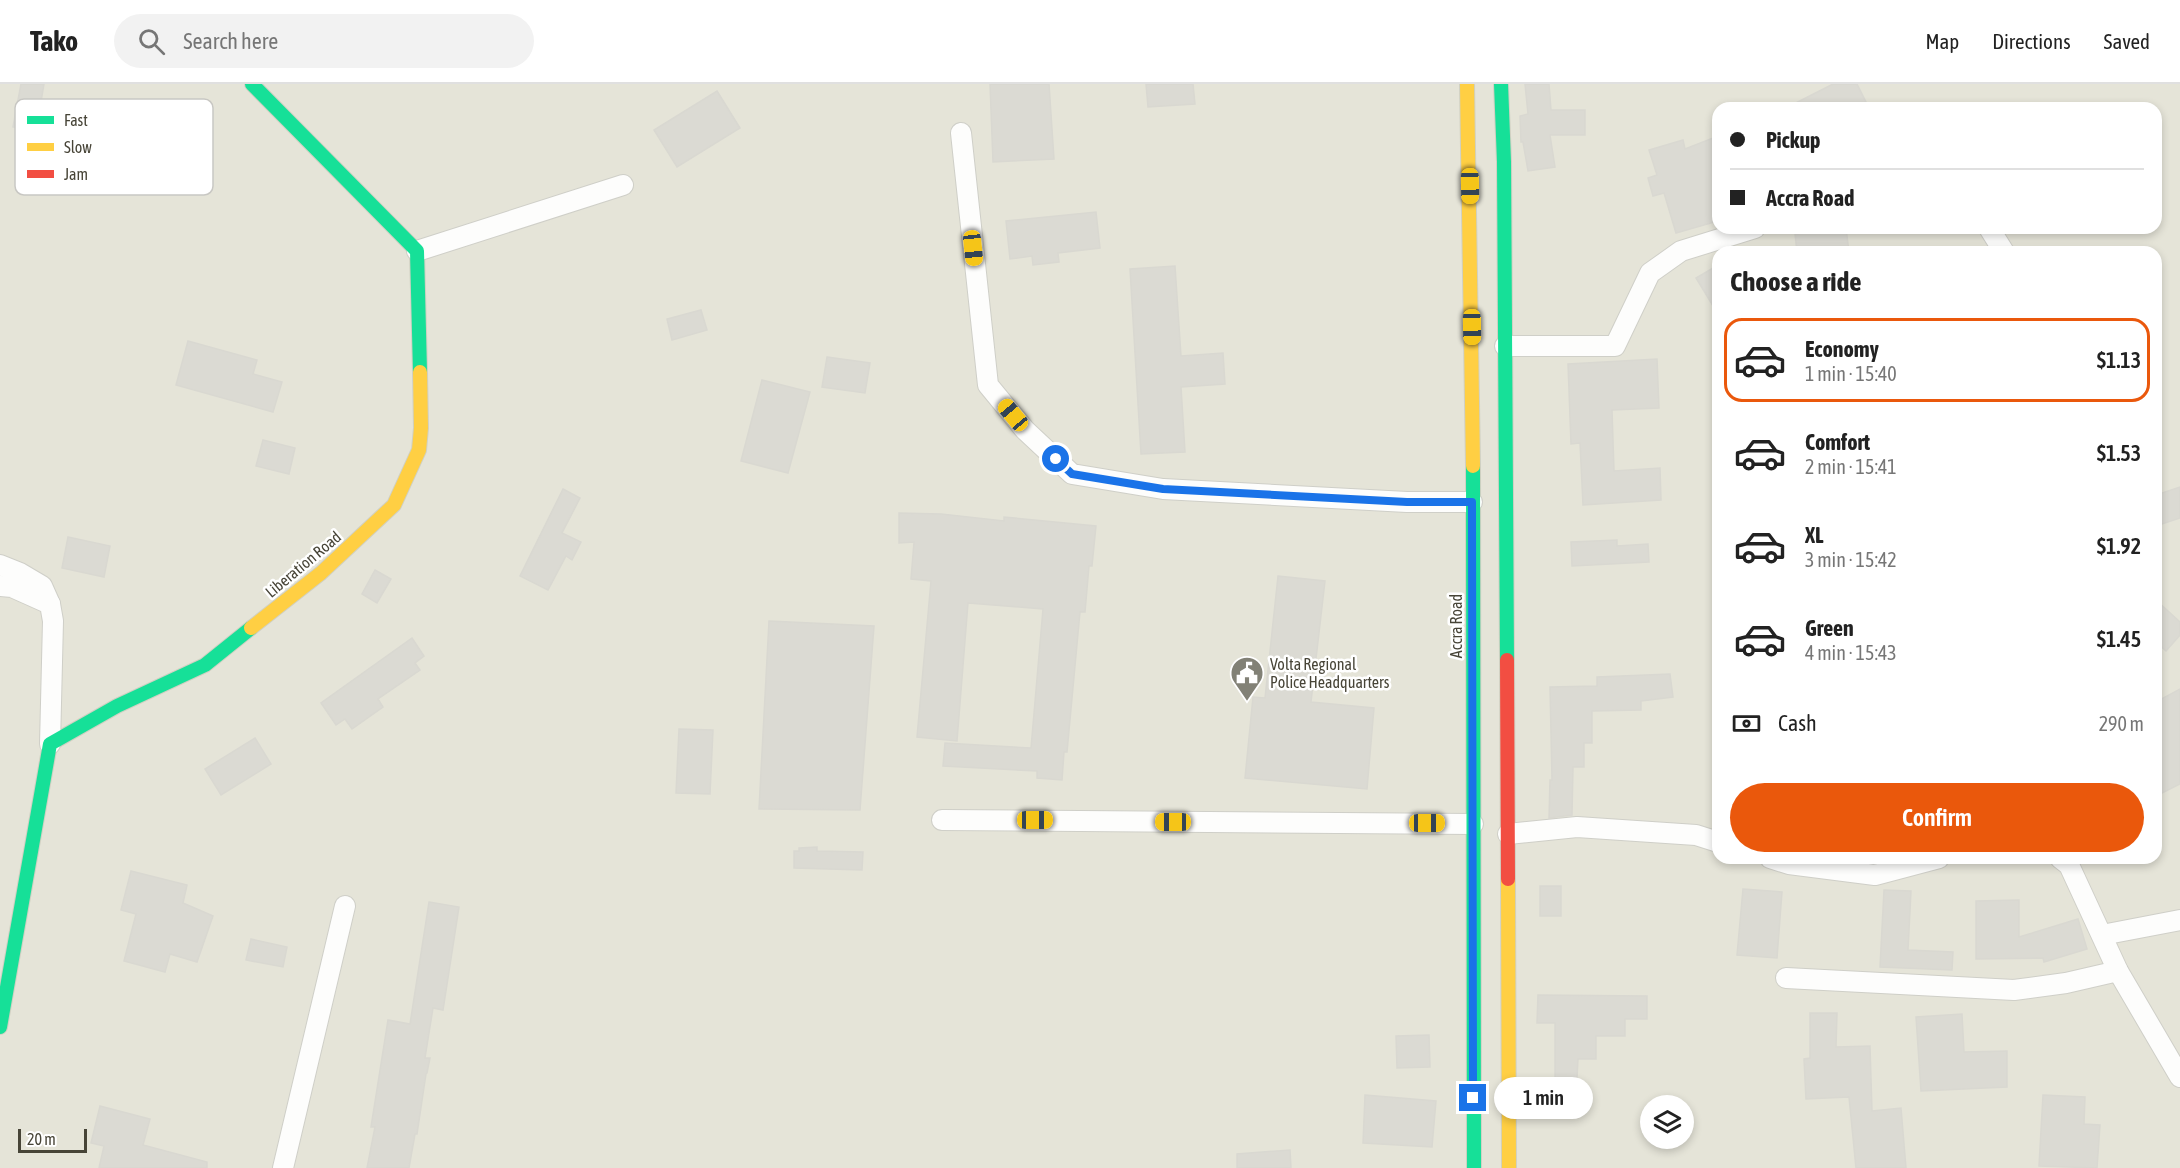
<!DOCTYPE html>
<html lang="en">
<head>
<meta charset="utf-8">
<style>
	:root { --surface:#fff; --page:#f2f2f2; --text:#222; --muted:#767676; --line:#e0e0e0; --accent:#ea580c }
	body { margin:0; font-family:"Asap Condensed",sans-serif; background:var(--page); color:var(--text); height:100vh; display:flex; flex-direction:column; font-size:22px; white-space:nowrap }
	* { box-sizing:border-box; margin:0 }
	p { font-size:20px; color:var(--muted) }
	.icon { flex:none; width:33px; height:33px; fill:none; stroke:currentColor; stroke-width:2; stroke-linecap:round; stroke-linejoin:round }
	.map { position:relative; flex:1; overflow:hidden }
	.drawer { position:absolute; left:1712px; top:162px; width:450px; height:618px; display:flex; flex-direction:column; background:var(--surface); border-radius:18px; box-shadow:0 3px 9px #0003 }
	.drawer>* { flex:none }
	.guide { position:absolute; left:1712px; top:18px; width:450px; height:132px; border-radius:18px; box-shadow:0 3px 9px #0003; display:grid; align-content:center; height:132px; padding:0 18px; background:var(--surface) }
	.tools { position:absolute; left:1640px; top:1011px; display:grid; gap:12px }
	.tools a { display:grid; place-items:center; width:54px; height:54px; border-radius:50%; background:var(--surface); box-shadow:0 3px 9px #0003; font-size:30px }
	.scale { position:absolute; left:18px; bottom:15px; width:69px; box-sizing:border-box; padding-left:6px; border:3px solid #474437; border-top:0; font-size:16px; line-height:21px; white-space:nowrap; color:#474437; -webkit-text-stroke:4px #fff; paint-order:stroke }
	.end { position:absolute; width:27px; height:27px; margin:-14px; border:8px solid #1a73e8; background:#fff; box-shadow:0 0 0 3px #fff }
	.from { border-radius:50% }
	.bubble { position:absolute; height:42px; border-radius:21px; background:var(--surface); box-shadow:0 3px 9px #0003; font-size:20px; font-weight:600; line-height:42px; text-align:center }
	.car { position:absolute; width:18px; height:36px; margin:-18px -9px; border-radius:8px; box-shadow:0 0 4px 2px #0007; background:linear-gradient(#f5c518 24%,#345 0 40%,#f5c518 0 76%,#345 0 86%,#f5c518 0) }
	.guide b { display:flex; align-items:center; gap:21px; height:57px; font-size:22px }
	.guide b+b { border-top:2px solid var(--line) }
	.guide i { width:15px; height:15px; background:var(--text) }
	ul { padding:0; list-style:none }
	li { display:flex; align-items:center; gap:18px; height:84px; margin:0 12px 9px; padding:0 6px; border:3px solid transparent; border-radius:18px }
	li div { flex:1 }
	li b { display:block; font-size:22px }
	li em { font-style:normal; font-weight:600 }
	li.current { border-color:var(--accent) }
	li>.icon { width:54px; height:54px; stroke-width:1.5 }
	h2 { padding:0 18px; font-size:27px; line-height:72px }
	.pay { display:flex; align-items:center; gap:15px; height:66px; padding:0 18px; font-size:22px }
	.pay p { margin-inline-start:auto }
	.button { display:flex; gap:12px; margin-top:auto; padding:12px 18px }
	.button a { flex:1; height:69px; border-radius:36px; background:var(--accent); color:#fff; font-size:24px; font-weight:600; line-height:69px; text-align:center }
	header { display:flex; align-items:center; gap:36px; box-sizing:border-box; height:84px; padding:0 30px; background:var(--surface); border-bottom:2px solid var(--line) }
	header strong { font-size:28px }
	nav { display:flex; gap:33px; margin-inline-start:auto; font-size:21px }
	.search { width:420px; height:54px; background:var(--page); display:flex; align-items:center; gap:15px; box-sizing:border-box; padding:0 21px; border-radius:33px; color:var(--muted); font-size:22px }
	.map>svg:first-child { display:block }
	.residential { fill:#e5e4d8; fill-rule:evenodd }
	.building { fill:#dbdad3; stroke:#d9d8d1; stroke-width:1.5 }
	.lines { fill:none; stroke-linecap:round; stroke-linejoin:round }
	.street-casing { stroke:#cfcfc8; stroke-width:22 }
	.fast-casing { stroke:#d0d0c2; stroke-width:16 }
	.slow-casing { stroke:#d0d0c2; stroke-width:16 }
	.jam-casing { stroke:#d0d0c2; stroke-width:16 }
	.street { stroke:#fdfdfc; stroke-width:20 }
	.fast { stroke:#16e098; stroke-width:14 }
	.slow { stroke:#ffcf43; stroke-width:14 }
	.jam { stroke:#f24e42; stroke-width:14 }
	.route { stroke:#1a73e8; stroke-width:8 }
	.labels { text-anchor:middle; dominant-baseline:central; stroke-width:5; stroke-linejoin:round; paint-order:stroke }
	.street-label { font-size:16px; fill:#474437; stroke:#fff }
	.poi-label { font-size:16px; fill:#474437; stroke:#fff; text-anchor:start }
	.key { fill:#fff; stroke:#c8c7c3; stroke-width:1.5 }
	.key-label { font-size:16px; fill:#474437 }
</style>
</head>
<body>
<header>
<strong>Tako</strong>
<div class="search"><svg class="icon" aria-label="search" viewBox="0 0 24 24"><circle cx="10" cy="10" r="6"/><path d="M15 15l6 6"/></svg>Search here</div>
<nav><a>Map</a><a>Directions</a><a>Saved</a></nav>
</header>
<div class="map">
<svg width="2180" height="1084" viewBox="0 0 2180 1084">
	<rect width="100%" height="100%" fill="#f1f1eb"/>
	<path class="residential" d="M0 0H2180V1084H0ZM1718 24H2156V144H1718ZM1718 168H2156V774H1718ZM1650 1022H1683V1054H1650Z"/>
	<g class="building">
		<polygon points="21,0 44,0 36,47 13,43"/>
		<polygon points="990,0 1049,0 1054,75 993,78"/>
		<polygon points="1146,0 1193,0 1195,20 1148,23"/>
		<polygon points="1525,0 1549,0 1551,26 1585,26 1585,51 1550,51 1555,83 1528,87 1523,58 1521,58 1520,32 1528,30"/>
		<polygon points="1833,0 1857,0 1869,24 1786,24"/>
		<polygon points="717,7 740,44 677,83 654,46"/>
		<polygon points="1718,52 1718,137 1676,149 1664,109 1653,112 1648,94 1657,91 1649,66 1683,56 1685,65"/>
		<polygon points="1096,128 1100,164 1058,169 1059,178 1033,181 1032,172 1010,175 1006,137"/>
		<polygon points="1832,144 1846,144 1849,168 1797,168 1795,150"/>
		<polygon points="1718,181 1718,230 1696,194"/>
		<polygon points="1175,182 1181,272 1223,269 1225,300 1181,303 1185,368 1141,370 1130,185"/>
		<polygon points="701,226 707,246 672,256 667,235"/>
		<polygon points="188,257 257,276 253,290 282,298 273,328 176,301"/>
		<polygon points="827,273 870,279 865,309 822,303"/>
		<polygon points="1657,275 1659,324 1612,326 1614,387 1660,384 1661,416 1583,421 1580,359 1571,360 1568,280"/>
		<polygon points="762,296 810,308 788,389 741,377"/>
		<polygon points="263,356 295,364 289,390 256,382"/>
		<polygon points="2180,403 2180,434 2156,442 2156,411"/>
		<polygon points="563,405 580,414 562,449 581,458 572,476 566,472 548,506 520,492"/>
		<polygon points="899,429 941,430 1004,437 1004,433 1096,442 1092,482 1089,482 1085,528 1080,528 1067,668 1064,668 1062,696 1037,694 1037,687 943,682 945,659 1031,664 1043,525 968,519 957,657 917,653 931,497 911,495 914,458 899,459"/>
		<polygon points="68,453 110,462 104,493 62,484"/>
		<polygon points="1617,456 1617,462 1648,460 1649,478 1572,482 1571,458"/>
		<polygon points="375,486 391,495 377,519 362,510"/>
		<polygon points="1278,492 1325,497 1311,618 1374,624 1367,705 1245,694 1253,613 1265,614"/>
		<polygon points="2156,516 2180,538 2180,551 2166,567 2156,558"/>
		<polygon points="769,537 874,542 860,726 759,725"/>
		<polygon points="412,554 424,572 415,579 420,586 378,615 383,623 352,645 345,635 336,641 321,619"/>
		<polygon points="1670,590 1673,613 1641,617 1641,626 1592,627 1592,659 1584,659 1584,683 1573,683 1572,731 1549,734 1550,696 1552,696 1550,603 1597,602 1597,593"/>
		<polygon points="2180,605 2180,700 2156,712 2156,618"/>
		<polygon points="679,645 713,646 710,710 676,709"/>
		<polygon points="255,654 271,680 221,711 205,685"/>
		<polygon points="817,763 817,767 863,768 862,786 794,784 794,767 799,767 799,764"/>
		<polygon points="131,787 187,801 183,819 213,832 197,878 170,870 165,888 124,877 136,830 121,826"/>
		<rect x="1540" y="802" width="21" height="30"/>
		<polygon points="1743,805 1782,808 1777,874 1737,871"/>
		<polygon points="1884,806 1911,807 1908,866 1953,868 1952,886 1880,883"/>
		<polygon points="2019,816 2019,853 2078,835 2087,865 2044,878 2043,874 1976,875 1976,817"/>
		<polygon points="429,818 459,823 443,926 433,924 425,974 430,974 427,989 426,990 417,1050 415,1050 409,1084 367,1084 375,1043 371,1043 388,936 410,940"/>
		<polygon points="251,855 287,863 283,883 246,876"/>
		<polygon points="1538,911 1647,912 1647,935 1625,935 1625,952 1596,952 1596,975 1578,975 1577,994 1555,994 1555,939 1537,939"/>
		<polygon points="1810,929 1837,929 1836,963 1870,962 1872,1027 1901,1024 1906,1084 1856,1084 1849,1013 1806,1015 1804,975 1810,974"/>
		<polygon points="1962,930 1964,968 2007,967 2007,1003 1921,1007 1916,933"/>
		<polygon points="1429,951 1430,983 1397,984 1396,952"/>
		<polygon points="1365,1011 1436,1017 1432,1063 1363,1059"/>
		<polygon points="2043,1011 2085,1013 2084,1040 2100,1041 2097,1084 2039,1082"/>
		<polygon points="100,1022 150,1035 143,1061 207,1078 207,1084 99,1084 104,1062 91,1059"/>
		<polygon points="1290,1066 1291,1084 1237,1084 1237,1070"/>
	</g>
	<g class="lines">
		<g class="street-casing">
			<g id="street">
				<polyline points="961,49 988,301 1025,346 1072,390 1163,405 1407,418 1472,418"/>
				<polyline points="1989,144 2004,168"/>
				<polyline points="417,167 623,101"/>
				<polyline points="1505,262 1615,262 1650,189 1681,167 1755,144"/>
				<polyline points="0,481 20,489 42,502 50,520"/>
				<polyline points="0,502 12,503 50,520 53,537 50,660"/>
				<polyline points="942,736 1473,740"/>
				<polyline points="1508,750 1577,743 1696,751 1718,758"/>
				<polyline points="1770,774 1789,780 1875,791 1939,774"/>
				<polyline points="2060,774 2069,781 2118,887 2180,993"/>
				<polyline points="2102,851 2180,836"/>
				<polyline points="1786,894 2014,906 2066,899 2118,887"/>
				<polyline points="283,1084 345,822"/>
			</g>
		</g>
		<g class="fast-casing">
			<g id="fast">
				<polyline points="252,0 417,167 420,288"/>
				<polyline points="1501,0 1504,78 1507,576"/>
				<polyline points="1473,382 1474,1084"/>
				<polyline points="0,943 50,660 117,622 205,581 251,544"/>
			</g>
		</g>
		<g class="slow-casing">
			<g id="slow">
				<polyline points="1467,0 1473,382"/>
				<polyline points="251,544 321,489 394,421 419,366 421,344 420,288"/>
				<polyline points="1508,795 1509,1084"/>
			</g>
		</g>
		<g class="jam-casing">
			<polyline id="jam" points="1507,576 1508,795"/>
		</g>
		<use href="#street" class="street"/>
		<use href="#fast" class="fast"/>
		<use href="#slow" class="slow"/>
		<use href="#jam" class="jam"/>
	</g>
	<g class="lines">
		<polyline class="route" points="1056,375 1072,390 1163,405 1407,418 1472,418 1473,1014"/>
	</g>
	<defs>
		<g id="civic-pin" transform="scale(1.725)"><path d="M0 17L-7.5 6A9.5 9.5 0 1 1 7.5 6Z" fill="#828176" stroke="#fff"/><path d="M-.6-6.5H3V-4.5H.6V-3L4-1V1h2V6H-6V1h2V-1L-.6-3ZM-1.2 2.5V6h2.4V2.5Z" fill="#fff"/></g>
	</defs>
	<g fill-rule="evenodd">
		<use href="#civic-pin" x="1247" y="589"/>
	</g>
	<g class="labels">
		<g class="street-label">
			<text transform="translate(303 480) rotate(-40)">Liberation Road</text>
			<text transform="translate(1456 542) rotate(-90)">Accra Road</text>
		</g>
		<g class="poi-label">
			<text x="1270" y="580">Volta Regional<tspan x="1270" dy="18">Police Headquarters</tspan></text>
		</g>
	</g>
	<rect x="15" y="15" width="198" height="96" rx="9" class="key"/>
	<rect x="27" y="32" width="27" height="8" fill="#16e098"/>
	<rect x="27" y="59" width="27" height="8" fill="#ffcf43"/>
	<rect x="27" y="86" width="27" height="8" fill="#f24e42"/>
	<g class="key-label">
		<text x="64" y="42">Fast</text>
		<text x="64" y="69">Slow</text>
		<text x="64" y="96">Jam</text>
	</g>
</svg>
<div class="tools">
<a><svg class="icon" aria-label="layers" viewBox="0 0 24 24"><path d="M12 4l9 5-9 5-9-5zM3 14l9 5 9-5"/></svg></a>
</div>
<div class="scale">20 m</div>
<i class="end from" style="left:1056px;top:375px"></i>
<i class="end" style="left:1473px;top:1014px"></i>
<div class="bubble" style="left:1494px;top:993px;width:99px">1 min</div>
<i class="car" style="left:1470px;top:102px;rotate:179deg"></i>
<i class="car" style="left:973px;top:164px;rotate:174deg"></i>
<i class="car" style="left:1472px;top:243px;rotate:179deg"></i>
<i class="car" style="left:1013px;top:331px;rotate:320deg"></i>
<i class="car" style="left:1035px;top:736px;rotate:90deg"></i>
<i class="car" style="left:1173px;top:738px;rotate:270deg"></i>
<i class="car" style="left:1427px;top:739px;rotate:90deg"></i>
<div class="guide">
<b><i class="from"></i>Pickup</b>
<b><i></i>Accra Road</b>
</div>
<section class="drawer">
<h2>Choose a ride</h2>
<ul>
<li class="current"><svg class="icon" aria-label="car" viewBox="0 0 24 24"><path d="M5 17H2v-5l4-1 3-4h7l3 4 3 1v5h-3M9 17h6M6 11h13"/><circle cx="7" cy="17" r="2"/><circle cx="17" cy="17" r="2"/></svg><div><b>Economy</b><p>1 min · 15:40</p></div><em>$1.13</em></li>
<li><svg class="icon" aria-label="car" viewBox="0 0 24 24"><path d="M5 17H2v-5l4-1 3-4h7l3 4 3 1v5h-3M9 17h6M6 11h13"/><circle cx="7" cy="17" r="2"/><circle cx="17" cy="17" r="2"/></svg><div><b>Comfort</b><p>2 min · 15:41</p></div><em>$1.53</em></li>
<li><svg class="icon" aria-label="car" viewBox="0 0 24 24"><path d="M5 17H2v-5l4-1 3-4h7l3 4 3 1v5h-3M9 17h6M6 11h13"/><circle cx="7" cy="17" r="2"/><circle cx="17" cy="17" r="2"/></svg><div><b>XL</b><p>3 min · 15:42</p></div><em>$1.92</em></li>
<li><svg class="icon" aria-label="car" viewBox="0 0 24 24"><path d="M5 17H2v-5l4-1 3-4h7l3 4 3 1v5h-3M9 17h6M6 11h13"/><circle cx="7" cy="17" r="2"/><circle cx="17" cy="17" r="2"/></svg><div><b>Green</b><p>4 min · 15:43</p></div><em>$1.45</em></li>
</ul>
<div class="pay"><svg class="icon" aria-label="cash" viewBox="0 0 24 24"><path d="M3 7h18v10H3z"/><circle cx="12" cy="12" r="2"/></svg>Cash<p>290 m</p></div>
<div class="button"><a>Confirm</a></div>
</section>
</div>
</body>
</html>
